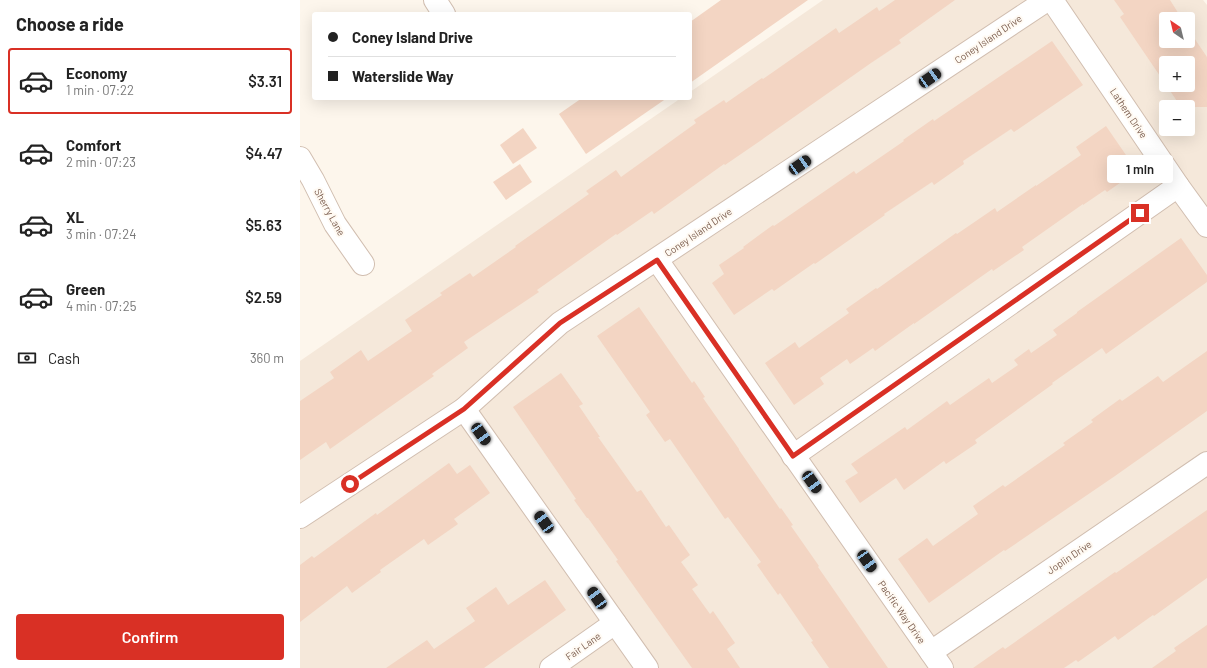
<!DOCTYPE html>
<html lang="en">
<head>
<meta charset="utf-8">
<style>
	:root { --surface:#fff; --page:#f6f6f6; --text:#222; --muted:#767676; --line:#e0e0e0; --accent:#d93025 }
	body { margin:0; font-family:Barlow,sans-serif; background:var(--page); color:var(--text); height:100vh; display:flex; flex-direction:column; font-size:15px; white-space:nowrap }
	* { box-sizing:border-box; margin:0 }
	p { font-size:13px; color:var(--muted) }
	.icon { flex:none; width:22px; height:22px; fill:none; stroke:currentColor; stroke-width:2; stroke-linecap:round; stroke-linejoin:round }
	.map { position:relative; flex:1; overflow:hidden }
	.panel { display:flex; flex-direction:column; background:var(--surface); width:300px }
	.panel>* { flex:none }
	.top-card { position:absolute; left:12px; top:12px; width:380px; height:88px; border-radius:4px; box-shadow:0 4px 16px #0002; display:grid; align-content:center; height:88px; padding:0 16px; background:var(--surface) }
	.needle { width:26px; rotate:325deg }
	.fabs { position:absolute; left:859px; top:12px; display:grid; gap:8px }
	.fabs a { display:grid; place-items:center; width:36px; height:36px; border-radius:4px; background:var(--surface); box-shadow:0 4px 16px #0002; font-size:20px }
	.end { position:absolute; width:18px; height:18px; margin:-9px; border:5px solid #d93025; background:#fff; box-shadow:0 0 0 2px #fff }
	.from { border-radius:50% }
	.bubble { position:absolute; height:28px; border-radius:4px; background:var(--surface); box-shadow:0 4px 16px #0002; font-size:13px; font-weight:600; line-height:28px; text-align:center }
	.car { position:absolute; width:12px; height:24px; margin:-12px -6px; border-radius:5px; box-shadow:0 0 3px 1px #0007; background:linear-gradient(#222 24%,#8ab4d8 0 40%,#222 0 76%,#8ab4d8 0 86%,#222 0) }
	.top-card b { display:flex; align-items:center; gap:14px; height:38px; font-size:15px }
	.top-card b+b { border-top:1px solid var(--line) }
	.top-card i { width:10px; height:10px; background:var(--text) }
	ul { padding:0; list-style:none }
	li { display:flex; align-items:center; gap:12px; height:66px; margin:0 8px 6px; padding:0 8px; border:2px solid transparent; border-radius:4px }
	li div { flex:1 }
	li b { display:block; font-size:15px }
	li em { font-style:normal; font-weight:600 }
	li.active { border-color:var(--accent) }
	li>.icon { width:36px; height:36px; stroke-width:1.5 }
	h2 { padding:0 16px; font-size:18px; line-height:48px }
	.pay { display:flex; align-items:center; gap:10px; height:44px; padding:0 16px; font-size:15px }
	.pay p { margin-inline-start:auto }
	.primary-button { display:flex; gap:8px; margin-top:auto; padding:8px 16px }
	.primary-button a { flex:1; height:46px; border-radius:4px; background:var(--accent); color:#fff; font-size:16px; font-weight:600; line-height:46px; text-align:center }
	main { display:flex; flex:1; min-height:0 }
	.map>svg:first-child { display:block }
	.residential { fill:#f5e8da; fill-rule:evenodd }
	.building { fill:#f3d5c3; fill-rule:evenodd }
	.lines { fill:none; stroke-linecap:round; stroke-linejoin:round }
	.minor-casing { stroke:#d1beb0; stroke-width:24 }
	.minor { stroke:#fff; stroke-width:22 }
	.route { stroke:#d93025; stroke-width:5 }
	.labels { text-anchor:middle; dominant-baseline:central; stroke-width:4; stroke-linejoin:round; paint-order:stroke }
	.street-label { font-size:10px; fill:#7a5c4d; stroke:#fffaf3 }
</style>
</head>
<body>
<main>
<section class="panel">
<h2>Choose a ride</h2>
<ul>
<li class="active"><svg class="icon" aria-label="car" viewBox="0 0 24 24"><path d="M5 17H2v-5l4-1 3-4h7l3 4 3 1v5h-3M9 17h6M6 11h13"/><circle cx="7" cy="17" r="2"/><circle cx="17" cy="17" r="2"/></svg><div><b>Economy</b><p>1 min · 07:22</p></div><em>$3.31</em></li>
<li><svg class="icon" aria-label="car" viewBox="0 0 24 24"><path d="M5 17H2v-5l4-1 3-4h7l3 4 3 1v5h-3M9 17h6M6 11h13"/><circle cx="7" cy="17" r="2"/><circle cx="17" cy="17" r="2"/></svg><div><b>Comfort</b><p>2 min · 07:23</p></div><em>$4.47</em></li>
<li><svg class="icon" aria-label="car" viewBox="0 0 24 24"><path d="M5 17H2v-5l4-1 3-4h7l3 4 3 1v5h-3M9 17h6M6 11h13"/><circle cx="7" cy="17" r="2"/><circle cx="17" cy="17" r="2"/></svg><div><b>XL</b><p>3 min · 07:24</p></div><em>$5.63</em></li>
<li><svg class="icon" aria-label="car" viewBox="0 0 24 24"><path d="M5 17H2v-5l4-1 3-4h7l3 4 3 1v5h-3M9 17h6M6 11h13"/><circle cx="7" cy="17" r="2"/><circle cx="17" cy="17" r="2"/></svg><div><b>Green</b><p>4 min · 07:25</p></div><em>$2.59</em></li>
</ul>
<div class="pay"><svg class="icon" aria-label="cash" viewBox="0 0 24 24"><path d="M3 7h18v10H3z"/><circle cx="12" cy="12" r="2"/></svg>Cash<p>360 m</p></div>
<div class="primary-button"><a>Confirm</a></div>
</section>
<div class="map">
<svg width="907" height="668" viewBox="0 0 907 668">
	<rect width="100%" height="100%" fill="#fdf6ec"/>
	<path class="residential" d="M523 0H903L907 5V668H0V361L381 98H390V92ZM866 19H888V41H866ZM866 63H888V85H866ZM866 107H888V129H866Z"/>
	<g class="building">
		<polygon points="421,0 508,0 390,83 390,22"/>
		<polygon points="595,0 655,0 599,40 601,43 571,63 460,141 425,165 424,164 354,214 352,211 317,235 316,234 237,290 239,292 164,342 168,348 132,374 134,376 30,449 26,442 0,460 0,401 34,378 30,372 61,350 68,361 112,331 105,320 142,295 140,293 170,273 173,277 216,247 215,246 289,194 286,191 316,170 321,177 396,123 394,120 424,100 426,103 462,78 463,79 536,28 539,33 577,7 579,11"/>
		<path d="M814 0H870L882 19H866V41H888V29L907 57V107H881L820 17 824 14ZM866 63H888V85H866Z"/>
		<polygon points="752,41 783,85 714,132 711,129 663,161 664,164 634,185 632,182 584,214 585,215 515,264 514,263 474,291 472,289 434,315 412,283 424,274 419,265 444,248 443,247 473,225 474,226 554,171 556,174 604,141 603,140 633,119 634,121"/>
		<polygon points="282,98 367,98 286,154 259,114"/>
		<polygon points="806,126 837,171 807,192 805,190 783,205 783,204 722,247 724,250 693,271 692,269 614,324 614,323 575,351 573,348 550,364 547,359 520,378 524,384 494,405 465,363 495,342 499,348 549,313 546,309 576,288 577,289 656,233 657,234 695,208 697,212 736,185 736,186 781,155 776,147"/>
		<polygon points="223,128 237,148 213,164 200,145"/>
		<polygon points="220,164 232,182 206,200 193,182"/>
		<polygon points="881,238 907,275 907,282 806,354 802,348 752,383 753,384 675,440 677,443 646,464 644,461 604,490 596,478 560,503 545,481 558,473 551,464 605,427 607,430 647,401 650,405 689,378 692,383 718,365 714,360 729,349 731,353 757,335 753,330 777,313 777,312"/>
		<polygon points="339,307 392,383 394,381 405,397 403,398 439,449 439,450 480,509 481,508 493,525 491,526 519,566 518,567 588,668 529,668 511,642 513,641 480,593 478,595 457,565 461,562 428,517 425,519 370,439 365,442 346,415 350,412 297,336"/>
		<polygon points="907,351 907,411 815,476 705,551 704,550 629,603 598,559 627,538 633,546 678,514 673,506 703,485 705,487 765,445 763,443 793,422 791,420 820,399 822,401 858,376 863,382"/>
		<polygon points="261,373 283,404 279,406 300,437 298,437 337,492 341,490 366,527 369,525 390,555 381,562 398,585 392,589 410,614 413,611 435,643 427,649 440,668 392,668 316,561 318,560 288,518 287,518 274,500 276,499 213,407"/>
		<polygon points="149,463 157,474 170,465 190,493 154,519 158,524 128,545 124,539 80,570 81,572 52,593 47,586 0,622 0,565 12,556 14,558 76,513 77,515"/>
		<polygon points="907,510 907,578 854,616 853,615 818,640 815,636 778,662 776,660 764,668 673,668 703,647 705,649 815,572 816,573"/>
		<polygon points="245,580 266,610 184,668 86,668 127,640 134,649 175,621 166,608 196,587 208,605"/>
		<polygon points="907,625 907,668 852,668 876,651 874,648"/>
	</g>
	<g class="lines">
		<g class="minor-casing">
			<g id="minor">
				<polyline points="135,0 144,14"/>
				<polyline points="752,0 878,186 907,226"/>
				<polyline points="0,158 13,180 35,224 63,264"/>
				<polyline points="357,260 642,668"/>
				<polyline points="164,409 347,668"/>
				<polyline points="493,456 878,186"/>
				<polyline points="0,517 164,409 260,323 747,0"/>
				<polyline points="631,652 907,463"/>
				<polyline points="251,668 315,623"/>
			</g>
		</g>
		<use href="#minor" class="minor"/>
	</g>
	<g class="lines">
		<polyline class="route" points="50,484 164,409 260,323 357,260 493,456 840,213"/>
	</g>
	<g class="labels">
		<g class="street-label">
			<text transform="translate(688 39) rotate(-34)">Coney Island Drive</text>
			<text transform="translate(829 113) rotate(56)">Lathem Drive</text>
			<text transform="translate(30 212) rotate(61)">Sherry Lane</text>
			<text transform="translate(398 232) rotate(-34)">Coney Island Drive</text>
			<text transform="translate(769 557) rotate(-34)">Joplin Drive</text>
			<text transform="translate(602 612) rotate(55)">Pacific Way Drive</text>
			<text transform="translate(283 646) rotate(-35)">Fair Lane</text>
		</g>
	</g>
</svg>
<div class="fabs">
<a><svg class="needle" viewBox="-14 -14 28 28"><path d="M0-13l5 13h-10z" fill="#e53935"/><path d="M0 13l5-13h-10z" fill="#767676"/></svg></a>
<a>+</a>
<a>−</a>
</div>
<i class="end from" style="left:50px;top:484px"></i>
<i class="end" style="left:840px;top:213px"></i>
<div class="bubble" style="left:807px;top:155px;width:66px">1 min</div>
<i class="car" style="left:630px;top:78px;rotate:56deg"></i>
<i class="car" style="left:500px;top:165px;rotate:56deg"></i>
<i class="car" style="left:181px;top:434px;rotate:145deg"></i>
<i class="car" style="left:512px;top:482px;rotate:145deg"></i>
<i class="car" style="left:244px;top:522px;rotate:325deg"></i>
<i class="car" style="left:567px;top:561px;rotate:145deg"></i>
<i class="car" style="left:297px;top:598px;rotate:325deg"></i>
<div class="top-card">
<b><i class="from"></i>Coney Island Drive</b>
<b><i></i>Waterslide Way</b>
</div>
</div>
</main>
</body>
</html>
